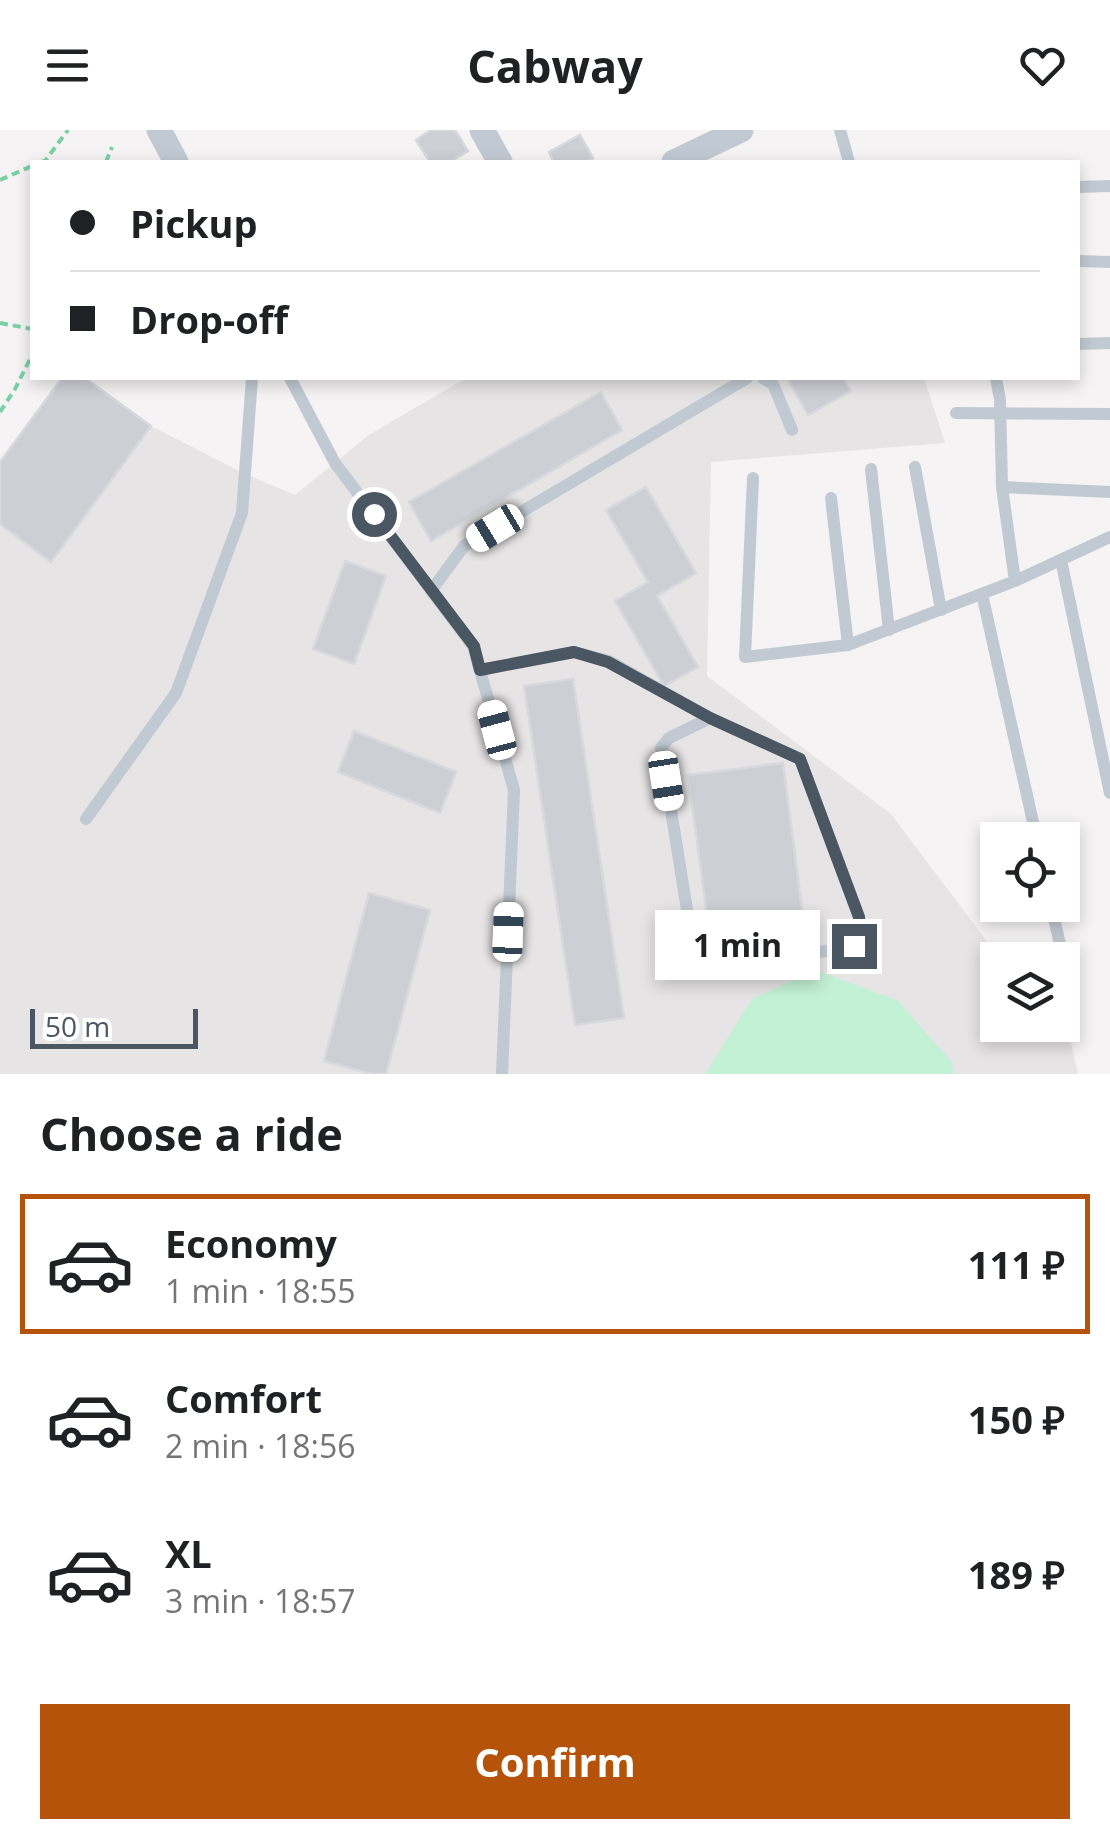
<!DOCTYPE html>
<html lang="en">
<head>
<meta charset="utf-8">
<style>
	:root { --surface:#fff; --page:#f6f6f6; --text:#202124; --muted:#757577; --line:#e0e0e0; --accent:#b45309 }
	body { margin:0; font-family:"Open Sans",sans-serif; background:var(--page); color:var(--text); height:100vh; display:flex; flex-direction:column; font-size:38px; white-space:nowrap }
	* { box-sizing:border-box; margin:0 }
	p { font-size:32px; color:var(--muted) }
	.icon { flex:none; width:55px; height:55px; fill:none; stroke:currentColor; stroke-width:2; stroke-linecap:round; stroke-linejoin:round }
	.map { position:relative; height:944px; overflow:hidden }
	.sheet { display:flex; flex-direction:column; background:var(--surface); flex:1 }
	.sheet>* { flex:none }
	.top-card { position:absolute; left:30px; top:30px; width:1050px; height:220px; border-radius:0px; box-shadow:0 5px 15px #0003; display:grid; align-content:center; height:220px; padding:0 40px; background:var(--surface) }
	.buttons { position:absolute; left:980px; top:692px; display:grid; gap:20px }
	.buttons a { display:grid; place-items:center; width:100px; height:100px; border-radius:0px; background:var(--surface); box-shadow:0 5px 15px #0003; font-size:50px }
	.scale { position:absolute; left:30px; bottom:25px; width:168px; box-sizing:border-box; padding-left:10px; border:5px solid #4a5661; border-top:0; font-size:28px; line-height:35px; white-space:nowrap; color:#4a5661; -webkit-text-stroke:8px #fff; paint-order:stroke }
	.end { position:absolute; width:45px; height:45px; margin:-22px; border:12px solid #4a5661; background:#fff; box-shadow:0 0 0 5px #fff }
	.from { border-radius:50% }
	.bubble { position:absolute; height:70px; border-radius:0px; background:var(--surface); box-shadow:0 5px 15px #0003; font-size:32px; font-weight:700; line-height:70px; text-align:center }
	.car { position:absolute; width:30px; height:60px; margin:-30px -15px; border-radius:12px; box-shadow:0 0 8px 2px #0007; background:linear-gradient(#fff 24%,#345 0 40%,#fff 0 76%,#345 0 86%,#fff 0) }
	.top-card b { display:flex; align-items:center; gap:35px; height:95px; font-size:38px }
	.top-card b+b { border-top:2px solid var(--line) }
	.top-card i { width:25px; height:25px; background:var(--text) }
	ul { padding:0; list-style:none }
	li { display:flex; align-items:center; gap:30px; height:140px; margin:0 20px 15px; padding:0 20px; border:5px solid transparent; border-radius:0px }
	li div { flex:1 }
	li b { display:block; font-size:38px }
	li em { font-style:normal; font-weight:700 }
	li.active { border-color:var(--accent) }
	li>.icon { width:90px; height:90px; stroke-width:1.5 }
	h2 { padding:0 40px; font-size:45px; line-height:120px }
	.primary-button { display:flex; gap:20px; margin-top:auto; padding:20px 40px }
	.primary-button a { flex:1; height:115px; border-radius:0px; background:var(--accent); color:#fff; font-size:40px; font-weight:700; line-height:115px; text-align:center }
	header { display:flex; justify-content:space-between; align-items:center; height:130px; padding:0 40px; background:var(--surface); font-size:45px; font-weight:700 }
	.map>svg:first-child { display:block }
	.education { fill:#e6e4e5 }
	.grass { fill:#c3f1d5 }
	.building { fill:#cdcfd5; stroke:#d7d9de; stroke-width:2.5 }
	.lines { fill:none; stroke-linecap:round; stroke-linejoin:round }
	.path { stroke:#7ad0a6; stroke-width:4; stroke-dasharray:8 5; stroke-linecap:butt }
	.lane { stroke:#c1cad2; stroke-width:12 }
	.street { stroke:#c1cad2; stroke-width:25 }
	.route { stroke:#4a5661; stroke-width:12 }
</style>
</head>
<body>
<header><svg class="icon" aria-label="menu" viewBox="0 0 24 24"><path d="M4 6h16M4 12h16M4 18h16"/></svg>Cabway<svg class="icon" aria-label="heart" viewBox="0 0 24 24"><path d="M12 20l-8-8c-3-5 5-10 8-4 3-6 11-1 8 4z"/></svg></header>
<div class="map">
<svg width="1110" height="944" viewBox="0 0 1110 944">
	<rect width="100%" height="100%" fill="#f5f3f3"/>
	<polygon class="education" points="62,248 85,248 151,296 245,344 295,365 369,305 466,248 924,248 945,313 711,332 707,546 891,684 1001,830 998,830 998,895 1062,895 1063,883 1064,882 1078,944 0,944 0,332"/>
	<polygon class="grass" points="815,840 897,870 952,932 953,944 705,944 752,869"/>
	<g class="building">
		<polygon points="431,0 455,0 468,21 450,32 430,32 416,10"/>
		<polygon points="580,5 593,28 586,32 554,32 549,22"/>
		<polygon points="62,248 85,248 151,296 51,432 0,394 0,332"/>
		<polygon points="787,248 843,248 851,261 808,285"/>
		<polygon points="601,262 622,300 431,411 409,372"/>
		<polygon points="646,357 696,443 657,466 698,537 664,556 615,471 648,452 606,380"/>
		<polygon points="345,431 386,446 354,534 313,519"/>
		<polygon points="573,549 624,888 575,895 524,556"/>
		<polygon points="354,601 456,642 440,683 338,642"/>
		<polygon points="783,633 806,810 712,822 688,645"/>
		<polygon points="369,763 430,780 386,944 372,944 324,931"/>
	</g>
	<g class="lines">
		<g class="path">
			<polyline points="41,32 45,31 68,0"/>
			<polyline points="106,32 112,17"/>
			<polyline points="0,50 32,36"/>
			<polyline points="0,193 32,199"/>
			<polyline points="0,282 15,259 32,225"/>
		</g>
		<g class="lane">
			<polyline points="840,0 849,32"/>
			<polyline points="1078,57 1110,56"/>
			<polyline points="1078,131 1110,132"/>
			<polyline points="1078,214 1110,213"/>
			<polyline points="290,248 335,333 473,516 514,660 502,944"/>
			<polyline points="763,248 773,254 792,300"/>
			<polyline points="996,248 1000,270 1002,357 1015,451 1110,407"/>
			<polyline points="956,283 1110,284"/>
			<polyline points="915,337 941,480"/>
			<polyline points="871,339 889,500"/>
			<polyline points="753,348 745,527 848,515 1015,451"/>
			<polyline points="1002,357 1110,362"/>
			<polyline points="831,368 848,515"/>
			<polyline points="1061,430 1110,663"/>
			<polyline points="431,461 464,416 747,248"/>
			<polyline points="982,464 1037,710"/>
			<polyline points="480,540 574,522 609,531 710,588 800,629 859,787 860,802 855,816 715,840 700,832 693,817 661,618 669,608 710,588"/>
			<polyline points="86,689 176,563 242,383 252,248"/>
			<polyline points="1051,775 1065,836"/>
		</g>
		<g class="street">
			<polyline points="159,0 176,32"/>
			<polyline points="482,0 500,32"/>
			<polyline points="674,32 741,0"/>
		</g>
	</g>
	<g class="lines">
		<polyline class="route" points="374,384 474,516 480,540 574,522 608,532 710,588 800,629 859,787 860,802 854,816"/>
	</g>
</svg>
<div class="buttons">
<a><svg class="icon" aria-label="locate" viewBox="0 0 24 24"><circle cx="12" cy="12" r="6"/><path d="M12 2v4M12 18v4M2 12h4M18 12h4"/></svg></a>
<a><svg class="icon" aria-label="layers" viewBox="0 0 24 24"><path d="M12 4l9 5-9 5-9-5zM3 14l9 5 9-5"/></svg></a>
</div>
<div class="scale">50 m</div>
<i class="end from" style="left:374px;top:384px"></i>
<i class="end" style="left:854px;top:816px"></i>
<div class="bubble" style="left:655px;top:780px;width:165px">1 min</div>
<i class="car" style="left:495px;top:398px;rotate:239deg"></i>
<i class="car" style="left:497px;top:600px;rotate:345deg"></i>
<i class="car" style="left:666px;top:651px;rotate:171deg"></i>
<i class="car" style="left:508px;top:802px;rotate:2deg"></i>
<div class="top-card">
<b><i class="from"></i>Pickup</b>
<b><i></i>Drop-off</b>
</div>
</div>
<section class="sheet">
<h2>Choose a ride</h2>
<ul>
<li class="active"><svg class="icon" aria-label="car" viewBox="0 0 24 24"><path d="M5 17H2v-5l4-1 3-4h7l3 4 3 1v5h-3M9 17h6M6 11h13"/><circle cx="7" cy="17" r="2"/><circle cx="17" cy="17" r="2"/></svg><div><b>Economy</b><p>1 min · 18:55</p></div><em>111 ₽</em></li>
<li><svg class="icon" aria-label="car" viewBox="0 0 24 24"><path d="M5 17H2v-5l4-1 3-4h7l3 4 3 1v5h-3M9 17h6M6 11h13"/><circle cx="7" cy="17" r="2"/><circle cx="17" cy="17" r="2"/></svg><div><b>Comfort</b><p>2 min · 18:56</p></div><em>150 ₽</em></li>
<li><svg class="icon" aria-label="car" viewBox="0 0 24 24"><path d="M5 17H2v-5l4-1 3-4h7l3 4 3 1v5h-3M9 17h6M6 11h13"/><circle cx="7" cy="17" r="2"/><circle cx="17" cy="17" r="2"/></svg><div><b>XL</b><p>3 min · 18:57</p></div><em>189 ₽</em></li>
</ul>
<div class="primary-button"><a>Confirm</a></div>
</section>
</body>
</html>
